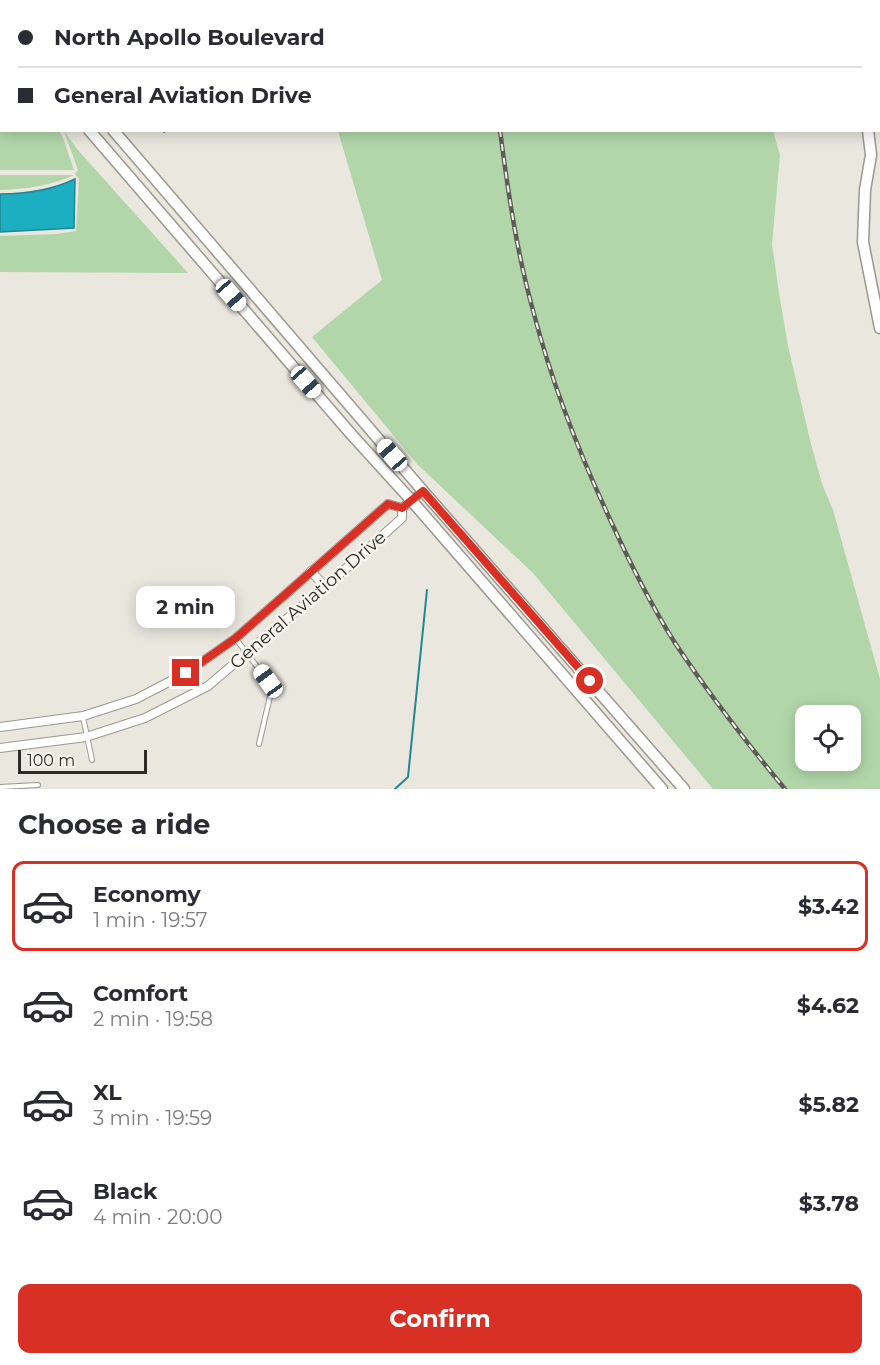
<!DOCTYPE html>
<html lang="en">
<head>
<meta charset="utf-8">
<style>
	:root { --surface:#fff; --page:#f7f7f7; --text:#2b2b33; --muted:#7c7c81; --line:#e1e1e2; --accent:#d93025 }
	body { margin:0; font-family:Montserrat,sans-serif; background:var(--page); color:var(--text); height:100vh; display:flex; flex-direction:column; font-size:22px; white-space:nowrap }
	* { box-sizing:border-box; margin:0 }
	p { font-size:20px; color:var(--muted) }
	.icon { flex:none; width:33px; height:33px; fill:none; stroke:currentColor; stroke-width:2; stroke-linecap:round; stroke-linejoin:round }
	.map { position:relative; height:789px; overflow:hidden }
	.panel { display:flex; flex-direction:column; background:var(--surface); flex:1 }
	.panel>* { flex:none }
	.top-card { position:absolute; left:0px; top:0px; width:880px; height:132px; box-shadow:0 3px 15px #0003; display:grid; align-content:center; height:132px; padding:0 18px; background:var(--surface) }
	.controls { position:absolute; left:795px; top:705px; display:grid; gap:12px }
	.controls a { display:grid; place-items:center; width:66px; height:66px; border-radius:12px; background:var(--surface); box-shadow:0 3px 15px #0003; font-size:30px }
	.scale { position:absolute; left:18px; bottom:15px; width:129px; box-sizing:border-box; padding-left:6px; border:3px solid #2b2b27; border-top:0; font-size:16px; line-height:21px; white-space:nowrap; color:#2b2b27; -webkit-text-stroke:4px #f6f4eb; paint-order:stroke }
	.end { position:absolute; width:27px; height:27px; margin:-14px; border:8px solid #d93025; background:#fff; box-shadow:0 0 0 3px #fff }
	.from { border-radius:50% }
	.bubble { position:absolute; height:42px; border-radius:12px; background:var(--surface); box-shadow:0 3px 15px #0003; font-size:20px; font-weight:700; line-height:42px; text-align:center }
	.car { position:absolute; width:18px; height:36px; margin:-18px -9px; border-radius:8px; box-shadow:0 0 4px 2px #0007; background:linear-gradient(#fff 24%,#345 0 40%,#fff 0 76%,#345 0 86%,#fff 0) }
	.top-card b { display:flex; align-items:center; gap:21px; height:57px; font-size:22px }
	.top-card b+b { border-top:2px solid var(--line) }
	.top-card i { width:15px; height:15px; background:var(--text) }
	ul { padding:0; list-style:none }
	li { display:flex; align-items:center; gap:18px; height:90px; margin:0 12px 9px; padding:0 6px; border:3px solid transparent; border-radius:12px }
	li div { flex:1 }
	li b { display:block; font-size:22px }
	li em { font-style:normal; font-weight:700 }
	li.selected { border-color:var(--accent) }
	li>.icon { width:54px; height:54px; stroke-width:1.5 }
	h2 { padding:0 18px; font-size:27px; line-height:72px }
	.cta { display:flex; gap:12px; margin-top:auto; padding:12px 18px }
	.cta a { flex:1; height:69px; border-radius:12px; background:var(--accent); color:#fff; font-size:24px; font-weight:700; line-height:69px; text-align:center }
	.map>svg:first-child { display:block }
	.green { fill:#b2d6aa; fill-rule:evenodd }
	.water { fill:#1bafc1; stroke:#208793; stroke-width:1.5 }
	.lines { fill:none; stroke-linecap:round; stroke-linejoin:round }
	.stream { stroke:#208793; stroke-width:2 }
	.lane-casing { stroke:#9a9890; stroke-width:6 }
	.street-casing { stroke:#9a9890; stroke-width:10 }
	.secondary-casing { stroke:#9a9890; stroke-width:13 }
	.lane { stroke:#fff; stroke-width:4 }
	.street { stroke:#fff; stroke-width:8 }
	.secondary { stroke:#fff; stroke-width:10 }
	.rail-casing { stroke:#5d5c57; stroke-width:4.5 }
	.rail { stroke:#f6f4eb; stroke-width:2; stroke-dasharray:7; stroke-linecap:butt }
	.route { stroke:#d93025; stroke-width:8 }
	.labels { text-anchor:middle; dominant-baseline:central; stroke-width:5; stroke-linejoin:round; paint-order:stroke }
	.street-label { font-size:18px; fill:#2b2b27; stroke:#f6f4eb }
</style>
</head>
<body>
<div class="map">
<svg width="880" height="789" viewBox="0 0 880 789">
	<rect width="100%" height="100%" fill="#e9e7de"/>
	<g class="green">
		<polygon points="300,0 766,0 767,1 300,1"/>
		<polygon points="0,49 2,130 59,131 63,138 74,170 0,170"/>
		<polygon points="64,131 77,149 188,273 0,272 0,236 57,234 76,231 79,179 75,174 78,170"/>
		<path d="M338 131H773L780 155 772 244 779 293 788 346 810 440 822 484 833 510 880 679V789H713L533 573 418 465 312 337 382 280ZM806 716H850V760H806Z"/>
		<path d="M0 175H74C51 186 25 189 0 190Z"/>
	</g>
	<path class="water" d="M75 179 74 228 0 232V194C26 194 52 190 75 179Z"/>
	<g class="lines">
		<g class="stream">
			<polyline points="303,2 303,0"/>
			<polyline points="164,132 167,130"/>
			<polyline points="395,789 408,777 427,590"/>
		</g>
		<g class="lane-casing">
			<g id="lane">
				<polyline points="94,0 95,2"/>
				<polyline points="126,2 128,0"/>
				<polyline points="196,2 198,0"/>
				<polyline points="236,639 268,681 271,692 259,744"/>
				<polyline points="83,717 92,760"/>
				<polyline points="0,787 38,785"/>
			</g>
		</g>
		<g class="street-casing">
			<g id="street">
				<polyline points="402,508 423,491"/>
				<polyline points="311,571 325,587"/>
				<polyline points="0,727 83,716 136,699 186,673 236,638 388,504 402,508"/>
				<polyline points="0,748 86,737 145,718 208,686 342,572 402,518 402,508"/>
			</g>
		</g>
		<g class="secondary-casing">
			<g id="secondary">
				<polyline points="20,0 21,2"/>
				<polyline points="851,0 851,2"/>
				<polyline points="0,3 2,6"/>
				<polyline points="89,130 351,434 411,500 662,789"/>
				<polyline points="113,130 423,491 684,789"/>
				<polyline points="868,130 871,155 865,190 863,242 880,328"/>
			</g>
		</g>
		<use href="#lane" class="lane"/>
		<use href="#street" class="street"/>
		<use href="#secondary" class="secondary"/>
		<g class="rail-casing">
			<g id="rail">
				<polyline points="484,0 485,2"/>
				<path d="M500 130C508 192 517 254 534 314 552 383 578 450 608 515 628 559 649 602 675 643 709 694 746 742 785 789"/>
			</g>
		</g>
		<use href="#rail" class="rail"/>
	</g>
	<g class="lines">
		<polyline class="route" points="186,673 236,638 388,504 402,508 423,491 590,681"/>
	</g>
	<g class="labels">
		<g class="street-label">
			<text transform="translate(308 600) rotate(-41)">General Aviation Drive</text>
		</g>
	</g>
</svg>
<div class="controls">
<a><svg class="icon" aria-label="locate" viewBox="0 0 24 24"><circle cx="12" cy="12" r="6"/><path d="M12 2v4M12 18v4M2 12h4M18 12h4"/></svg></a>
</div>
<div class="scale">100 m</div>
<i class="end from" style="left:590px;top:681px"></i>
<i class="end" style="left:186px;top:673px"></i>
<div class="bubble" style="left:136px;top:586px;width:99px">2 min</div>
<i class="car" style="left:231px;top:295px;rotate:139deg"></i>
<i class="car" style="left:306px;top:382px;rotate:139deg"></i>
<i class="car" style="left:392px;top:455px;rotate:319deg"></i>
<i class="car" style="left:268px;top:681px;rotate:324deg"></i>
<div class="top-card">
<b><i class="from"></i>North Apollo Boulevard</b>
<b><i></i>General Aviation Drive</b>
</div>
</div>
<section class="panel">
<h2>Choose a ride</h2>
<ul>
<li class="selected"><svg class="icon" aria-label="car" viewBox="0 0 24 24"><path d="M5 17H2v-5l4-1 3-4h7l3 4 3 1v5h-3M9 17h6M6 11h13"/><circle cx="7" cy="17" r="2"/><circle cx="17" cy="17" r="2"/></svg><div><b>Economy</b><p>1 min · 19:57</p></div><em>$3.42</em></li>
<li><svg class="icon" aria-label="car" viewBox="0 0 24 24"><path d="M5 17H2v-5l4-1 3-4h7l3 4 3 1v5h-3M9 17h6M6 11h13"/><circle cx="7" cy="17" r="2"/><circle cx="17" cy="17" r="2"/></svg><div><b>Comfort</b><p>2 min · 19:58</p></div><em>$4.62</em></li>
<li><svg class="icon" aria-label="car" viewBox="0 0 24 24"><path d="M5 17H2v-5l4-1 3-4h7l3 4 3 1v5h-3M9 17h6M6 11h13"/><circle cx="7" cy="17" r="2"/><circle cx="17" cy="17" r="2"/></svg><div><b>XL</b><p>3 min · 19:59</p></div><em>$5.82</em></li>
<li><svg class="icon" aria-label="car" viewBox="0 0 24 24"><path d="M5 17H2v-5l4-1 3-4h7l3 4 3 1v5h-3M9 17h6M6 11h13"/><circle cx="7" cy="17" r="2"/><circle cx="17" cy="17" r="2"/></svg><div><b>Black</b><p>4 min · 20:00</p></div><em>$3.78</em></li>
</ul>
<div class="cta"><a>Confirm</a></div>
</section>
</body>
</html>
